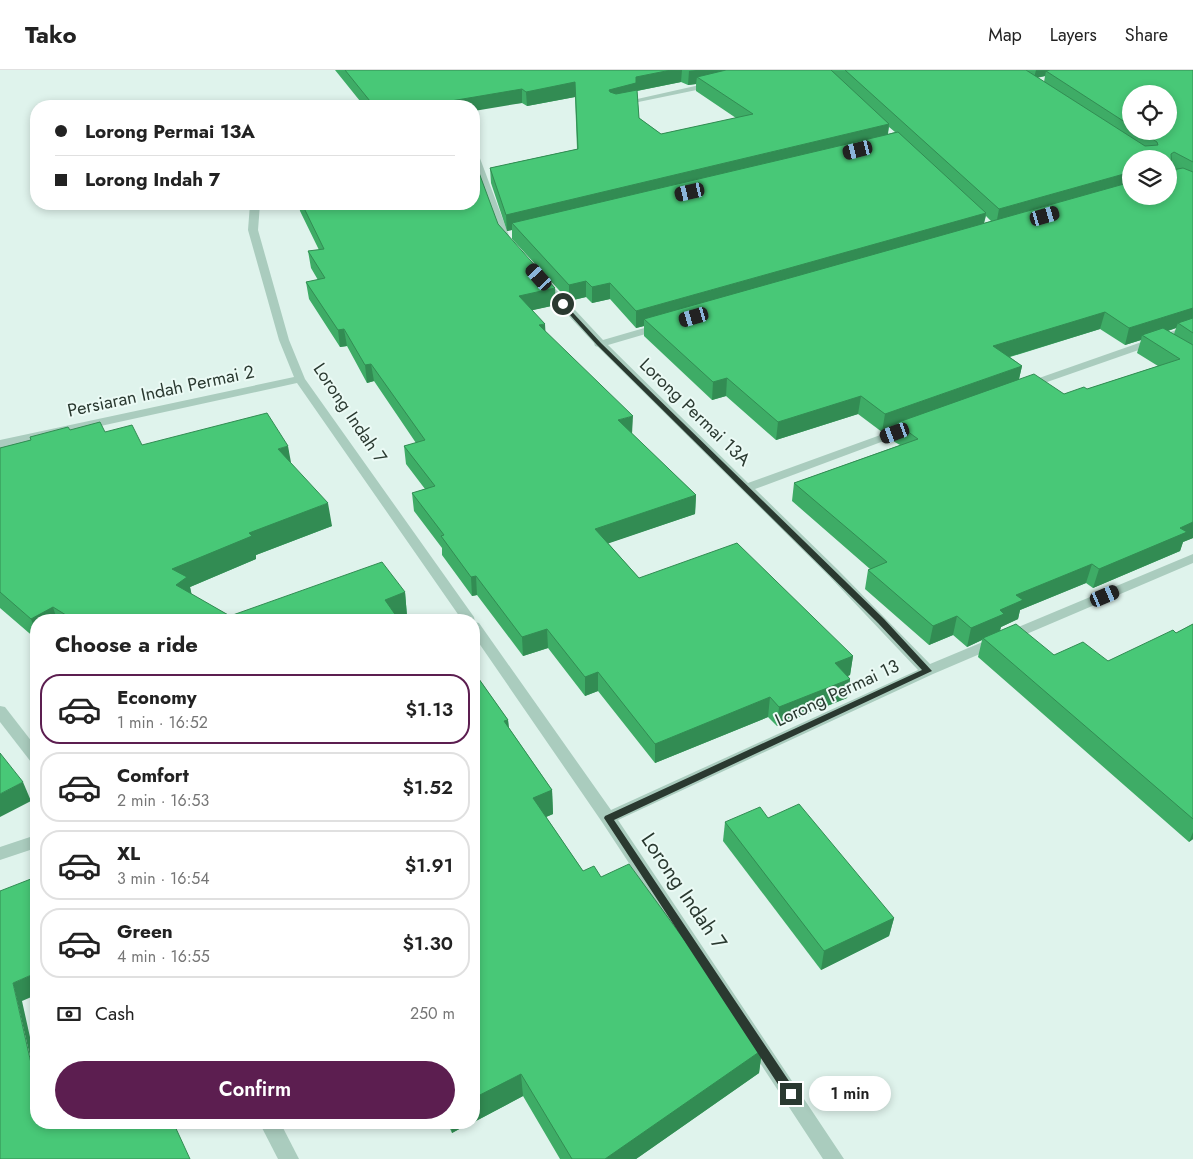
<!DOCTYPE html>
<html lang="en">
<head>
<meta charset="utf-8">
<style>
	:root { --surface:#fff; --page:#f2f2f2; --text:#222; --muted:#767676; --line:#e0e0e0; --accent:#5c1e50 }
	body { margin:0; font-family:Jost,sans-serif; background:var(--page); color:var(--text); height:100vh; display:flex; flex-direction:column; font-size:19px; white-space:nowrap }
	* { box-sizing:border-box; margin:0 }
	p { font-size:16px; color:var(--muted) }
	.icon { flex:none; width:28px; height:28px; fill:none; stroke:currentColor; stroke-width:2; stroke-linecap:round; stroke-linejoin:round }
	.map { position:relative; flex:1; overflow:hidden }
	.sheet { position:absolute; left:30px; top:544px; width:450px; height:515px; display:flex; flex-direction:column; background:var(--surface); border-radius:20px; box-shadow:0 2px 8px #0003 }
	.sheet>* { flex:none }
	.top-card { position:absolute; left:30px; top:30px; width:450px; height:110px; border-radius:20px; box-shadow:0 2px 8px #0003; display:grid; align-content:center; height:110px; padding:0 25px; background:var(--surface) }
	.buttons { position:absolute; left:1122px; top:15px; display:grid; gap:10px }
	.buttons a { display:grid; place-items:center; width:55px; height:55px; border-radius:50%; background:var(--surface); box-shadow:0 2px 8px #0003; font-size:25px }
	.end { position:absolute; width:22px; height:22px; margin:-11px; border:6px solid #2a3930; background:#fff; box-shadow:0 0 0 2px #fff }
	.from { border-radius:50% }
	.bubble { position:absolute; height:35px; border-radius:18px; background:var(--surface); box-shadow:0 2px 8px #0003; font-size:16px; font-weight:600; line-height:35px; text-align:center }
	.car { position:absolute; width:15px; height:30px; margin:-15px -8px; border-radius:6px; box-shadow:0 0 4px 1px #0007; background:linear-gradient(#222 24%,#8ab4d8 0 40%,#222 0 76%,#8ab4d8 0 86%,#222 0) }
	.top-card b { display:flex; align-items:center; gap:18px; height:48px; font-size:19px }
	.top-card b+b { border-top:1px solid var(--line) }
	.top-card i { width:12px; height:12px; background:var(--text) }
	ul { padding:0; list-style:none }
	li { display:flex; align-items:center; gap:15px; height:70px; margin:0 10px 8px; padding:0 15px; border:2px solid var(--line); border-radius:20px }
	li div { flex:1 }
	li b { display:block; font-size:19px }
	li em { font-style:normal; font-weight:600 }
	li.selected { border-color:var(--accent) }
	li>.icon { width:45px; height:45px; stroke-width:1.5 }
	h2 { padding:0 25px; font-size:22px; line-height:60px }
	.pay { display:flex; align-items:center; gap:12px; height:55px; padding:0 25px; font-size:19px }
	.pay p { margin-inline-start:auto }
	.primary-button { display:flex; gap:10px; margin-top:auto; padding:10px 25px }
	.primary-button a { flex:1; height:58px; border-radius:30px; background:var(--accent); color:#fff; font-size:20px; font-weight:600; line-height:58px; text-align:center }
	header { display:flex; align-items:center; gap:30px; box-sizing:border-box; height:70px; padding:0 25px; background:var(--surface); border-bottom:1px solid var(--line) }
	header strong { font-size:24px }
	nav { display:flex; gap:28px; margin-inline-start:auto; font-size:18px }
	.map>svg:first-child { display:block }
	.lines { fill:none; stroke-linecap:round; stroke-linejoin:round }
	.minor { fill:#aaccbe; fill-rule:evenodd }
	.wall { fill:#3eac66; fill-rule:evenodd }
	.shaded-wall { fill:#328c53 }
	.building { fill:#48c877; stroke:#328c53 }
	.route { fill:#2a3930 }
	.labels { text-anchor:middle; dominant-baseline:central; stroke-width:4; stroke-linejoin:round; paint-order:stroke }
	.street-label { font-size:18px; fill:#2a3930; stroke:#ebfaf5 }
	.near-street-label { font-size:21px; fill:#2a3930; stroke:#ebfaf5 }
</style>
</head>
<body>
<header>
<strong>Tako</strong>
<nav><a>Map</a><a>Layers</a><a>Share</a></nav>
</header>
<div class="map">
<svg width="1193" height="1089" viewBox="0 0 1193 1089">
	<rect width="100%" height="100%" fill="#dff3ec"/>
	<g class="lines">
		<g class="minor">
			<polygon points="713,12 717,14 716,16 619,36 615,34"/>
			<polygon points="474,80 478,83 511,171 509,173 503,173 498,167 474,95"/>
			<polygon points="250,134 260,134 258,160 289,270 305,309 474,547 475,552 479,553 611,740 918,600 829,506 598,277 595,276 594,273 540,215 540,211 548,211 603,270 658,254 666,254 667,256 666,258 608,275 748,413 908,355 916,355 918,357 916,359 755,419 838,500 930,594 1193,484 1193,493 933,604 618,750 844,1089 823,1089 602,752 474,566 474,550 462,550 297,313 0,378 0,370 294,307 279,270 248,160"/>
			<polygon points="1193,254 1193,261 1030,318 1022,318 1020,316 1022,314"/>
			<polygon points="0,636 5,637 36,677 36,694 31,692 0,652"/>
			<polygon points="36,765 36,778 0,790 0,777"/>
			<polygon points="259,1052 280,1052 299,1089 278,1089"/>
		</g>
	</g>
	<g class="wall">
		<path d="M335 0H1193V468L1183 472 1180 481 1093 518 1086 513 1020 540 1018 549 1001 557 1000 561 1054 585 1108 591 1176 563 1193 554V769L1189 772 978 587 982 570 967 577 953 565 929 575 865 519 868 500 870 499 792 431 794 413 900 375 893 371 896 358 882 362 858 344 776 370 726 326 712 330 644 266V256L636 258 610 229 592 233 586 227 569 231 512 169V160L507 161 491 113 490 98 577 79 575 27 527 36 522 33 474 36H364ZM1045 6 1044 12 1037 8ZM681 12 688 15 696 14V21L736 48 661 64 639 48 637 21ZM1131 24 1169 61H1131ZM889 57 895 62 888 64ZM1131 89 1169 126H1131ZM986 146 991 151 984 153ZM1176 258 1174 264 1168 261ZM1100 259 1125 275 1141 270 1137 283 1158 296 1087 319 1064 324 1019 309 1022 296 1010 287Z"/>
		<polygon points="299,134 474,134 498,154 556,235 532,240 545,261 632,364 696,425 695,444 608,473 639,508 853,586 850,605 848,606 850,609 847,628 777,656 768,647 655,693 598,621 585,626 548,578 523,586 477,525 472,526 442,485 442,478 414,441 412,423 425,419 406,394 404,376 416,373 374,311 367,313 347,276 340,277 309,229 306,212 318,210 311,198 308,181 319,180 300,141"/>
		<polygon points="70,360 105,362 142,375 291,393 332,456 256,485 256,489 190,517 191,524 230,546 405,522 407,546 398,549 399,550 36,550 36,569 0,538 0,378"/>
		<polygon points="474,602 508,650 509,658 552,720 553,744 546,747 583,801 601,807 718,919 762,980 759,1003 636,1089 560,1089 523,1026 474,1052"/>
		<polygon points="725,752 894,848 889,866 821,900 723,771"/>
		<polygon points="447,1052 472,1052 452,1063"/>
	</g>
	<g class="shaded-wall">
		<polygon points="671,0 682,0 681,12 636,21 609,34 609,20 636,7"/>
		<polygon points="696,0 757,0 697,7 696,14 688,15 689,1"/>
		<polygon points="1036,0 1083,0 1046,1 1045,6 1034,8"/>
		<polygon points="575,12 575,27 527,36 526,22"/>
		<polygon points="522,19 522,33 474,41 474,36 433,36 433,34"/>
		<polygon points="889,54 887,69 512,153 512,160 507,161 506,145"/>
		<polygon points="1131,102 1131,117 996,155 999,139"/>
		<polygon points="986,143 983,158 644,249 644,256 636,258 636,241"/>
		<polygon points="586,211 586,227 569,231 569,215"/>
		<polygon points="610,213 610,229 592,233 592,217"/>
		<polygon points="555,218 556,235 520,243 519,226"/>
		<polygon points="1193,238 1193,253 1178,253 1176,258 1146,268 1142,265 1141,270 1125,275 1129,258"/>
		<polygon points="1105,242 1100,259 989,293 993,276"/>
		<polygon points="545,254 546,271 539,255"/>
		<polygon points="344,259 347,276 340,277 338,260"/>
		<polygon points="371,294 374,311 367,313 365,295"/>
		<polygon points="1022,296 1018,313 896,353 896,358 882,362 885,344"/>
		<polygon points="727,308 726,326 712,330 713,312"/>
		<polygon points="861,326 858,344 776,370 778,352"/>
		<polygon points="633,346 632,364 618,350"/>
		<polygon points="288,376 292,398 278,379"/>
		<polygon points="696,425 695,444 595,478 595,459"/>
		<polygon points="328,433 332,456 256,485 256,489 190,517 193,530 182,538 172,499 249,463"/>
		<polygon points="1193,452 1193,468 1183,472 1180,481 1093,518 1099,499 1180,458"/>
		<polygon points="1092,494 1086,513 1020,540 1018,549 1001,557 999,563 983,568 982,570 967,577 971,558 1000,540 1016,525"/>
		<polygon points="476,506 477,525 472,526 471,507"/>
		<polygon points="405,522 407,546 395,550 385,530"/>
		<polygon points="53,537 57,550 36,550 36,563 31,549"/>
		<polygon points="957,546 953,565 929,575 933,556"/>
		<polygon points="547,559 548,578 523,586 522,567"/>
		<polygon points="853,586 850,605 832,612 835,593"/>
		<polygon points="598,602 598,621 585,626 585,607"/>
		<polygon points="850,609 847,628 777,656 779,637"/>
		<polygon points="770,627 768,647 655,693 655,674"/>
		<polygon points="508,650 510,673 504,651"/>
		<polygon points="23,712 31,731 0,747 0,724"/>
		<polygon points="552,720 553,744 534,752 533,728"/>
		<polygon points="1193,762 1193,769 1189,772"/>
		<polygon points="894,848 889,866 821,900 824,881"/>
		<polygon points="36,903 36,925 22,931 36,994 36,1012 13,913"/>
		<polygon points="762,980 759,1003 636,1089 605,1089"/>
		<polygon points="521,1004 523,1026 474,1052 474,1028"/>
		<polygon points="320,1052 326,1052 321,1055"/>
		<polygon points="451,1052 472,1052 452,1063"/>
	</g>
	<g class="building">
		<polygon points="345,0 671,0 636,7 636,13 609,20 610,22 616,24 637,20 639,48 661,64 753,44 697,7 726,0 831,0 889,54 506,145 490,98 578,79 575,12 526,22 522,19 433,34 434,36 374,36"/>
		<polygon points="845,0 1026,0 1145,76 1158,75 1157,72 1140,61 1169,61 1169,24 1131,24 1131,56 1046,1 1050,0 1193,0 1193,92 1174,82 1171,84 1172,100 1183,98 1193,102 1193,238 1129,258 1105,242 993,276 1022,296 885,344 861,326 778,352 727,308 713,312 644,249 1131,112 1131,126 1169,126 1169,89 1131,89 1131,102 999,139"/>
		<polygon points="898,62 986,143 636,241 610,213 592,217 586,211 569,215 512,153"/>
		<polygon points="478,100 498,154 555,218 519,226 545,254 539,255 633,346 618,350 696,425 595,459 639,508 737,473 853,586 835,593 850,609 779,637 770,627 655,674 598,602 585,607 547,559 522,567 476,506 471,507 441,466 444,465 412,423 435,416 404,376 425,370 371,294 365,295 344,259 338,260 306,212 325,208 308,181 324,179 302,134 474,134 474,101"/>
		<polygon points="1193,248 1193,263 1178,253"/>
		<polygon points="1163,258 1193,275 1193,452 1180,458 1187,462 1099,499 1092,494 1016,525 1023,530 1000,540 1004,544 971,558 957,546 933,556 868,500 887,492 794,413 918,369 896,353 1034,304 1064,324 1084,317 1087,319 1180,289 1142,265"/>
		<polygon points="267,343 288,376 278,379 328,433 249,463 252,466 172,499 187,507 176,515 230,546 382,492 405,522 385,530 399,550 74,550 53,537 31,549 0,522 0,378 31,370 30,367 68,357 70,360 100,352 105,362 132,355 142,375"/>
		<polygon points="1016,554 1054,585 1083,572 1108,591 1173,560 1176,563 1193,554 1193,749 983,568"/>
		<polygon points="474,602 508,650 504,651 552,720 533,728 583,801 594,796 601,807 629,794 718,916 716,917 762,980 605,1089 572,1089 521,1004 474,1028"/>
		<polygon points="0,683 23,712 0,724"/>
		<polygon points="799,734 894,848 824,881 725,752 760,737 768,748"/>
		<polygon points="36,807 36,903 13,913 35,1011 36,1010 36,1052 173,1052 190,1089 0,1089 0,821"/>
	</g>
	<polygon class="route" points="563,232 601,273 884,549 932,601 614,750 795,1020 797,1024 795,1028 791,1029 787,1028 604,748 605,746 922,600 878,553 597,275 561,235"/>
	<g class="labels">
		<g class="street-label">
			<text transform="translate(161 321) rotate(-12)">Persiaran Indah Permai 2</text>
			<text transform="translate(695 342) rotate(44)">Lorong Permai 13A</text>
			<text transform="translate(350 343) rotate(56)">Lorong Indah 7</text>
			<text transform="translate(837 623) rotate(-25)">Lorong Permai 13</text>
		</g>
		<g class="near-street-label">
			<text transform="translate(684 821) rotate(56)">Lorong Indah 7</text>
		</g>
	</g>
</svg>
<div class="buttons">
<a><svg class="icon" aria-label="locate" viewBox="0 0 24 24"><circle cx="12" cy="12" r="6"/><path d="M12 2v4M12 18v4M2 12h4M18 12h4"/></svg></a>
<a><svg class="icon" aria-label="layers" viewBox="0 0 24 24"><path d="M12 4l9 5-9 5-9-5zM3 14l9 5 9-5"/></svg></a>
</div>
<i class="end from" style="left:563px;top:234px"></i>
<i class="end" style="left:791px;top:1024px"></i>
<div class="bubble" style="left:809px;top:1006px;width:82px">1 min</div>
<i class="car" style="left:858px;top:80px;rotate:256deg"></i>
<i class="car" style="left:690px;top:122px;rotate:257deg"></i>
<i class="car" style="left:1045px;top:146px;rotate:74deg"></i>
<i class="car" style="left:539px;top:207px;rotate:318deg"></i>
<i class="car" style="left:694px;top:247px;rotate:254deg"></i>
<i class="car" style="left:895px;top:363px;rotate:250deg"></i>
<i class="car" style="left:1105px;top:526px;rotate:67deg"></i>
<div class="top-card">
<b><i class="from"></i>Lorong Permai 13A</b>
<b><i></i>Lorong Indah 7</b>
</div>
<section class="sheet">
<h2>Choose a ride</h2>
<ul>
<li class="selected"><svg class="icon" aria-label="car" viewBox="0 0 24 24"><path d="M5 17H2v-5l4-1 3-4h7l3 4 3 1v5h-3M9 17h6M6 11h13"/><circle cx="7" cy="17" r="2"/><circle cx="17" cy="17" r="2"/></svg><div><b>Economy</b><p>1 min · 16:52</p></div><em>$1.13</em></li>
<li><svg class="icon" aria-label="car" viewBox="0 0 24 24"><path d="M5 17H2v-5l4-1 3-4h7l3 4 3 1v5h-3M9 17h6M6 11h13"/><circle cx="7" cy="17" r="2"/><circle cx="17" cy="17" r="2"/></svg><div><b>Comfort</b><p>2 min · 16:53</p></div><em>$1.52</em></li>
<li><svg class="icon" aria-label="car" viewBox="0 0 24 24"><path d="M5 17H2v-5l4-1 3-4h7l3 4 3 1v5h-3M9 17h6M6 11h13"/><circle cx="7" cy="17" r="2"/><circle cx="17" cy="17" r="2"/></svg><div><b>XL</b><p>3 min · 16:54</p></div><em>$1.91</em></li>
<li><svg class="icon" aria-label="car" viewBox="0 0 24 24"><path d="M5 17H2v-5l4-1 3-4h7l3 4 3 1v5h-3M9 17h6M6 11h13"/><circle cx="7" cy="17" r="2"/><circle cx="17" cy="17" r="2"/></svg><div><b>Green</b><p>4 min · 16:55</p></div><em>$1.30</em></li>
</ul>
<div class="pay"><svg class="icon" aria-label="cash" viewBox="0 0 24 24"><path d="M3 7h18v10H3z"/><circle cx="12" cy="12" r="2"/></svg>Cash<p>250 m</p></div>
<div class="primary-button"><a>Confirm</a></div>
</section>
</div>
</body>
</html>
